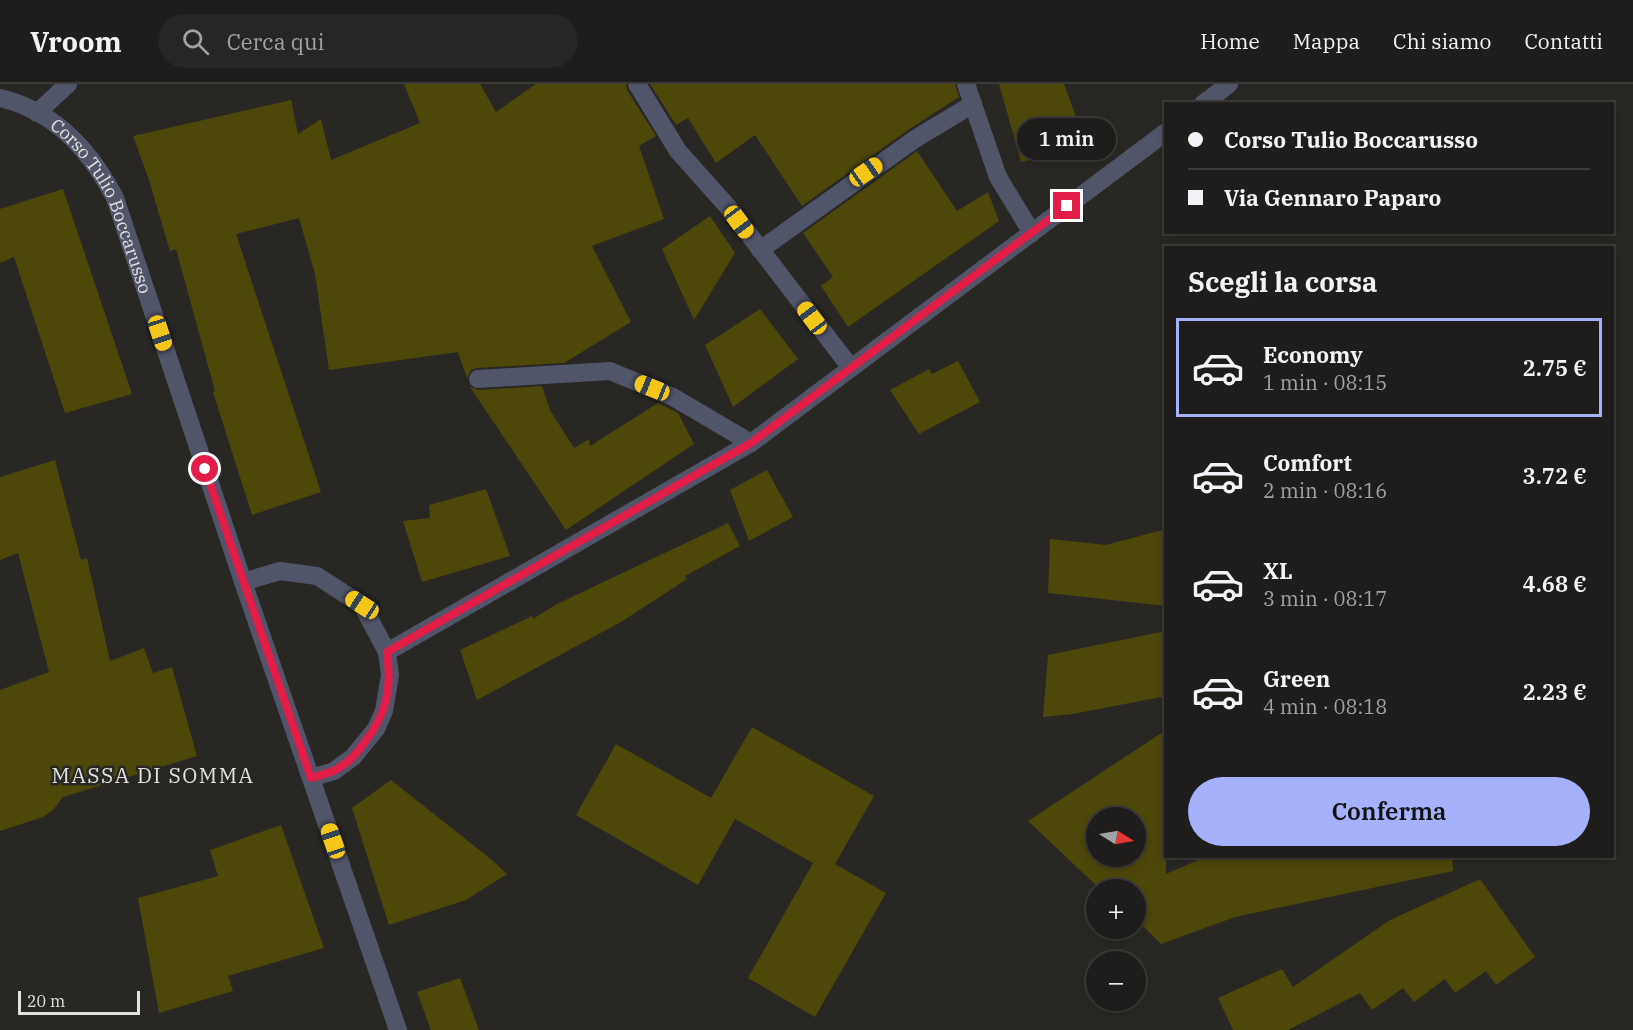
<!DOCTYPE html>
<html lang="it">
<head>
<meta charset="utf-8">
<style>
	:root { --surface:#1e1d1b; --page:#262624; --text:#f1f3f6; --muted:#a1a2a3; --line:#3c3b3a; --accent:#a6b1fc }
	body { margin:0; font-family:"IBM Plex Serif",serif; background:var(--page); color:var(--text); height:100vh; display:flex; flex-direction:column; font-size:22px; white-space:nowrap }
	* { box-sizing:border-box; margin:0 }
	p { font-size:20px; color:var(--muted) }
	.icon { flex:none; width:33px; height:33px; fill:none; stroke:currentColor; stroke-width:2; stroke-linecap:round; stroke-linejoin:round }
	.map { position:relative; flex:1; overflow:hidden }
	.details { position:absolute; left:1164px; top:162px; width:450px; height:612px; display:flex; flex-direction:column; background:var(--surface); border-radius:0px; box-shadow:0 3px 9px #0003,0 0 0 2px var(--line) }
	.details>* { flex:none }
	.top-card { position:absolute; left:1164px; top:18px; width:450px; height:132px; border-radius:0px; box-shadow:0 3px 9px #0003,0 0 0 2px var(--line); display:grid; align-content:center; height:132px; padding:0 24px; background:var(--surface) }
	.needle { width:39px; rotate:101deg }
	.tools { position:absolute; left:1086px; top:723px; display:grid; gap:12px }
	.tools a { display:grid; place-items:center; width:60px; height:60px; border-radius:50%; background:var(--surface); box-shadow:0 3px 9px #0003,0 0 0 2px var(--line); font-size:30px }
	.scale { position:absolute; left:18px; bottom:15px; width:122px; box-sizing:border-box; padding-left:6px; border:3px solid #e1e1df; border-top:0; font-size:16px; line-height:21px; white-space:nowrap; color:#e1e1df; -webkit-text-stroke:4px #282724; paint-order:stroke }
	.end { position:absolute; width:27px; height:27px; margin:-14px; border:8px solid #e11d48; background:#fff; box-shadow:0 0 0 3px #fff }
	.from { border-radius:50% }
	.bubble { position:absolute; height:42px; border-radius:21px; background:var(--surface); box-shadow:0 3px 9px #0003,0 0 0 2px var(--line); font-size:20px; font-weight:600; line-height:42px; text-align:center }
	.car { position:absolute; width:18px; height:36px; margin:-18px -9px; border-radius:8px; box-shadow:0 0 4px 2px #0007; background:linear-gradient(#f5c518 24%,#345 0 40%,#f5c518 0 76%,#345 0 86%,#f5c518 0) }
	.top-card b { display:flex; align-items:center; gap:21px; height:57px; font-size:22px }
	.top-card b+b { border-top:2px solid var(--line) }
	.top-card i { width:15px; height:15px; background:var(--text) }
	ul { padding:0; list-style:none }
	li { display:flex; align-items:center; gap:18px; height:99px; margin:0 12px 9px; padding:0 12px; border:3px solid transparent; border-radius:0px }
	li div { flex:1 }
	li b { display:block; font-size:22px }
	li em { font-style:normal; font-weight:600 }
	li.current { border-color:var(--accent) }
	li>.icon { width:54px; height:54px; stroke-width:1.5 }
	h2 { padding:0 24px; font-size:27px; line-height:72px }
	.primary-button { display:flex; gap:12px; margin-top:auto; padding:12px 24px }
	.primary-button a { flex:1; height:69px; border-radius:36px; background:var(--accent); color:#111; font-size:24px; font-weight:600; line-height:69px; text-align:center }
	header { display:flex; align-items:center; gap:36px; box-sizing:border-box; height:84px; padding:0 30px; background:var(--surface); border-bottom:2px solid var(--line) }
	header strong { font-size:28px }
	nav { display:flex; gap:33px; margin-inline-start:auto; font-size:21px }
	.search { width:420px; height:54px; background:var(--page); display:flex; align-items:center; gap:15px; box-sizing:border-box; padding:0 21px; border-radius:33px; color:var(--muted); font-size:22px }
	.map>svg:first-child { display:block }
	.building { fill:#4e470a; fill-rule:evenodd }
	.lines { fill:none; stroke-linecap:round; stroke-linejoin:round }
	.minor { stroke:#51556a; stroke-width:18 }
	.tertiary { stroke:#51556a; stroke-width:18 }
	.route { stroke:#e11d48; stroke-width:8 }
	.labels { text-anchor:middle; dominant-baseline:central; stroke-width:5; stroke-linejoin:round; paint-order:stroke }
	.street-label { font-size:18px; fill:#e1e1df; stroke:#282724 }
	.quarter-label { font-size:21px; letter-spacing:1.5px; fill:#e1e1df; stroke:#282724 }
</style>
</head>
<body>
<header>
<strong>Vroom</strong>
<div class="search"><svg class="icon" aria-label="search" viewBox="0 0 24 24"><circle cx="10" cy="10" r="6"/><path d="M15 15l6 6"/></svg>Cerca qui</div>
<nav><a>Home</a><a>Mappa</a><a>Chi siamo</a><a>Contatti</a></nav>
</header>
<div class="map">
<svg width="1633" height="946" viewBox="0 0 1633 946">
	<rect width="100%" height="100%" fill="#282724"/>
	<g class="building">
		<polygon points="404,0 480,0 496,28 536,0 626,0 627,6 656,52 639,62 664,135 592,162 631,238 564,279 477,284 471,286 467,294 458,268 329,286 315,190 299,134 236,150 321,408 252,431 213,308 215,307 176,165 170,167 148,93 133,52 291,16 298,50 321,35 331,76 420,39"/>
		<polygon points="650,0 955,0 959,13 908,46 802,122 755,51 716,79 688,34 676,41"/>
		<polygon points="999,0 1064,0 1087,63 1021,78"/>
		<polygon points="917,67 957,127 988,108 999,137 848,243 821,202 833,193 803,149"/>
		<polygon points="63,105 132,310 65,329 14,173 0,179 0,125"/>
		<polygon points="710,132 735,169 694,236 662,165"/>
		<polygon points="760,225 798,275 733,323 705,261"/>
		<polygon points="958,277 980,318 919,350 890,306 929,285 932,290"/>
		<polygon points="542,302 550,326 574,364 589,355 590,362 658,319 678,329 694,360 566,446 470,303 479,306"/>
		<polygon points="55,376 81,476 87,474 110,577 144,564 153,589 172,583 197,672 63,713 53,726 43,733 0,747 0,606 49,588 18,469 0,476 0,393"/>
		<polygon points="767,386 793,433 749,457 730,406"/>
		<polygon points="486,405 510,472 422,498 403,437 430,434 429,421"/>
		<polygon points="728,439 740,462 685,492 687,495 621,538 477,616 460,566 532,532 533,535 555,521"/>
		<polygon points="1166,445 1166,522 1048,509 1050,455 1106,461"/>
		<polygon points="1166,547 1166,612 1073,630 1043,633 1048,571"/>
		<polygon points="752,643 874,712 835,780 886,809 815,933 748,894 813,779 735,735 698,801 576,731 616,660 711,714"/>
		<path d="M1166 646V790L1208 772H1452L1453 787 1235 833 1161 860 1136 835V806H1101L1028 737ZM1096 734H1136V772H1096Z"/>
		<polygon points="391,696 492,776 507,790 466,816 389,841 352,724"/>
		<polygon points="281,741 324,864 228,892 233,907 159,929 138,814 218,792 210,766"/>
		<polygon points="1480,795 1535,873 1496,901 1486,887 1455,909 1445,895 1414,918 1403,904 1372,926 1360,909 1288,946 1233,946 1218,914 1282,885 1293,903 1390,836"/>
		<polygon points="460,894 479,946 431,946 417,908"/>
	</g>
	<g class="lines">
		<g class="minor">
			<polyline points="637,0 678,67 728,123 851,284"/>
			<polyline points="966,0 998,93 1032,149"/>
			<polyline points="1203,20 1229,0"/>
			<polyline points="37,29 68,0"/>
			<polyline points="760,166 915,55 973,20"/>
			<polyline points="478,295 610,287 673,313 751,359"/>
			<polyline points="243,498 280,487 317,492 362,521 387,568 390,591 384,627 376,645 353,673 334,687 311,694"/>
			<polyline points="387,568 751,359 1166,48"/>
		</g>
		<path class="tertiary" id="s1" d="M0 14C55 27 90 66 115 114L243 498 398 946"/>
	</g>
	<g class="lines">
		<path class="route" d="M205 385 311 694C318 692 326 690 333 687 346 681 356 671 364 659 387 630 392 604 387 568L751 359 1067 122"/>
	</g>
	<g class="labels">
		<g class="street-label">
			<text stroke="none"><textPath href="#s1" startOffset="158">Corso Tulio Boccarusso</textPath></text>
		</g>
		<g class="quarter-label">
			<text x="153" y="691">MASSA DI SOMMA</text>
		</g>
	</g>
</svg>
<div class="tools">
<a><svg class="needle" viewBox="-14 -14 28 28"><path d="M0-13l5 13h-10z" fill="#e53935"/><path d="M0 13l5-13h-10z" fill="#a1a2a3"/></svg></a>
<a>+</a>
<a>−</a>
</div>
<div class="scale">20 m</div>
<i class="end from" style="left:205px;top:385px"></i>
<i class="end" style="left:1067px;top:122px"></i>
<div class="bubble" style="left:1017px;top:34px;width:99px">1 min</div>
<i class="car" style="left:866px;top:88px;rotate:55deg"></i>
<i class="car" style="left:739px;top:138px;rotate:143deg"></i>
<i class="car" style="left:812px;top:234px;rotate:323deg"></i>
<i class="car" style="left:160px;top:249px;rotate:162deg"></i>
<i class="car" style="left:652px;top:304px;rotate:292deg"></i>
<i class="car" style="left:362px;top:521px;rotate:303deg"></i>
<i class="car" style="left:333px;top:757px;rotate:341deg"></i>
<div class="top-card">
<b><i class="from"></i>Corso Tulio Boccarusso</b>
<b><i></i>Via Gennaro Paparo</b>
</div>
<section class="details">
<h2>Scegli la corsa</h2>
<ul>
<li class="current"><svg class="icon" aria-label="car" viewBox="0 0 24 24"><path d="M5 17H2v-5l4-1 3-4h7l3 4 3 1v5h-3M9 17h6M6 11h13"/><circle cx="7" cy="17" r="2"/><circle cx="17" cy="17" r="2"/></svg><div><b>Economy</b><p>1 min · 08:15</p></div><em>2.75 €</em></li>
<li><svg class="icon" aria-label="car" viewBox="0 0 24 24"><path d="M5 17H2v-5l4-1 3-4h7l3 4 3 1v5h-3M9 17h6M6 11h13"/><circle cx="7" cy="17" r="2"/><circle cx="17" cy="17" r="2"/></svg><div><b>Comfort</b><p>2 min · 08:16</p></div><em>3.72 €</em></li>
<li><svg class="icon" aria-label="car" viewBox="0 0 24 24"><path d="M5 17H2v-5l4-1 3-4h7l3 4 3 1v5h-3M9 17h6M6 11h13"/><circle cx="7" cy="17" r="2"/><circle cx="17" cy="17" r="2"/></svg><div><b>XL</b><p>3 min · 08:17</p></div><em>4.68 €</em></li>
<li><svg class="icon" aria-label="car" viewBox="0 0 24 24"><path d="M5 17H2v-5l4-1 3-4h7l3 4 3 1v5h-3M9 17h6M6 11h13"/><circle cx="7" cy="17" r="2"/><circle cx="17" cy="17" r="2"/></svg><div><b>Green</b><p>4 min · 08:18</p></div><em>2.23 €</em></li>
</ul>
<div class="primary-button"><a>Conferma</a></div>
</section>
</div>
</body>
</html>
